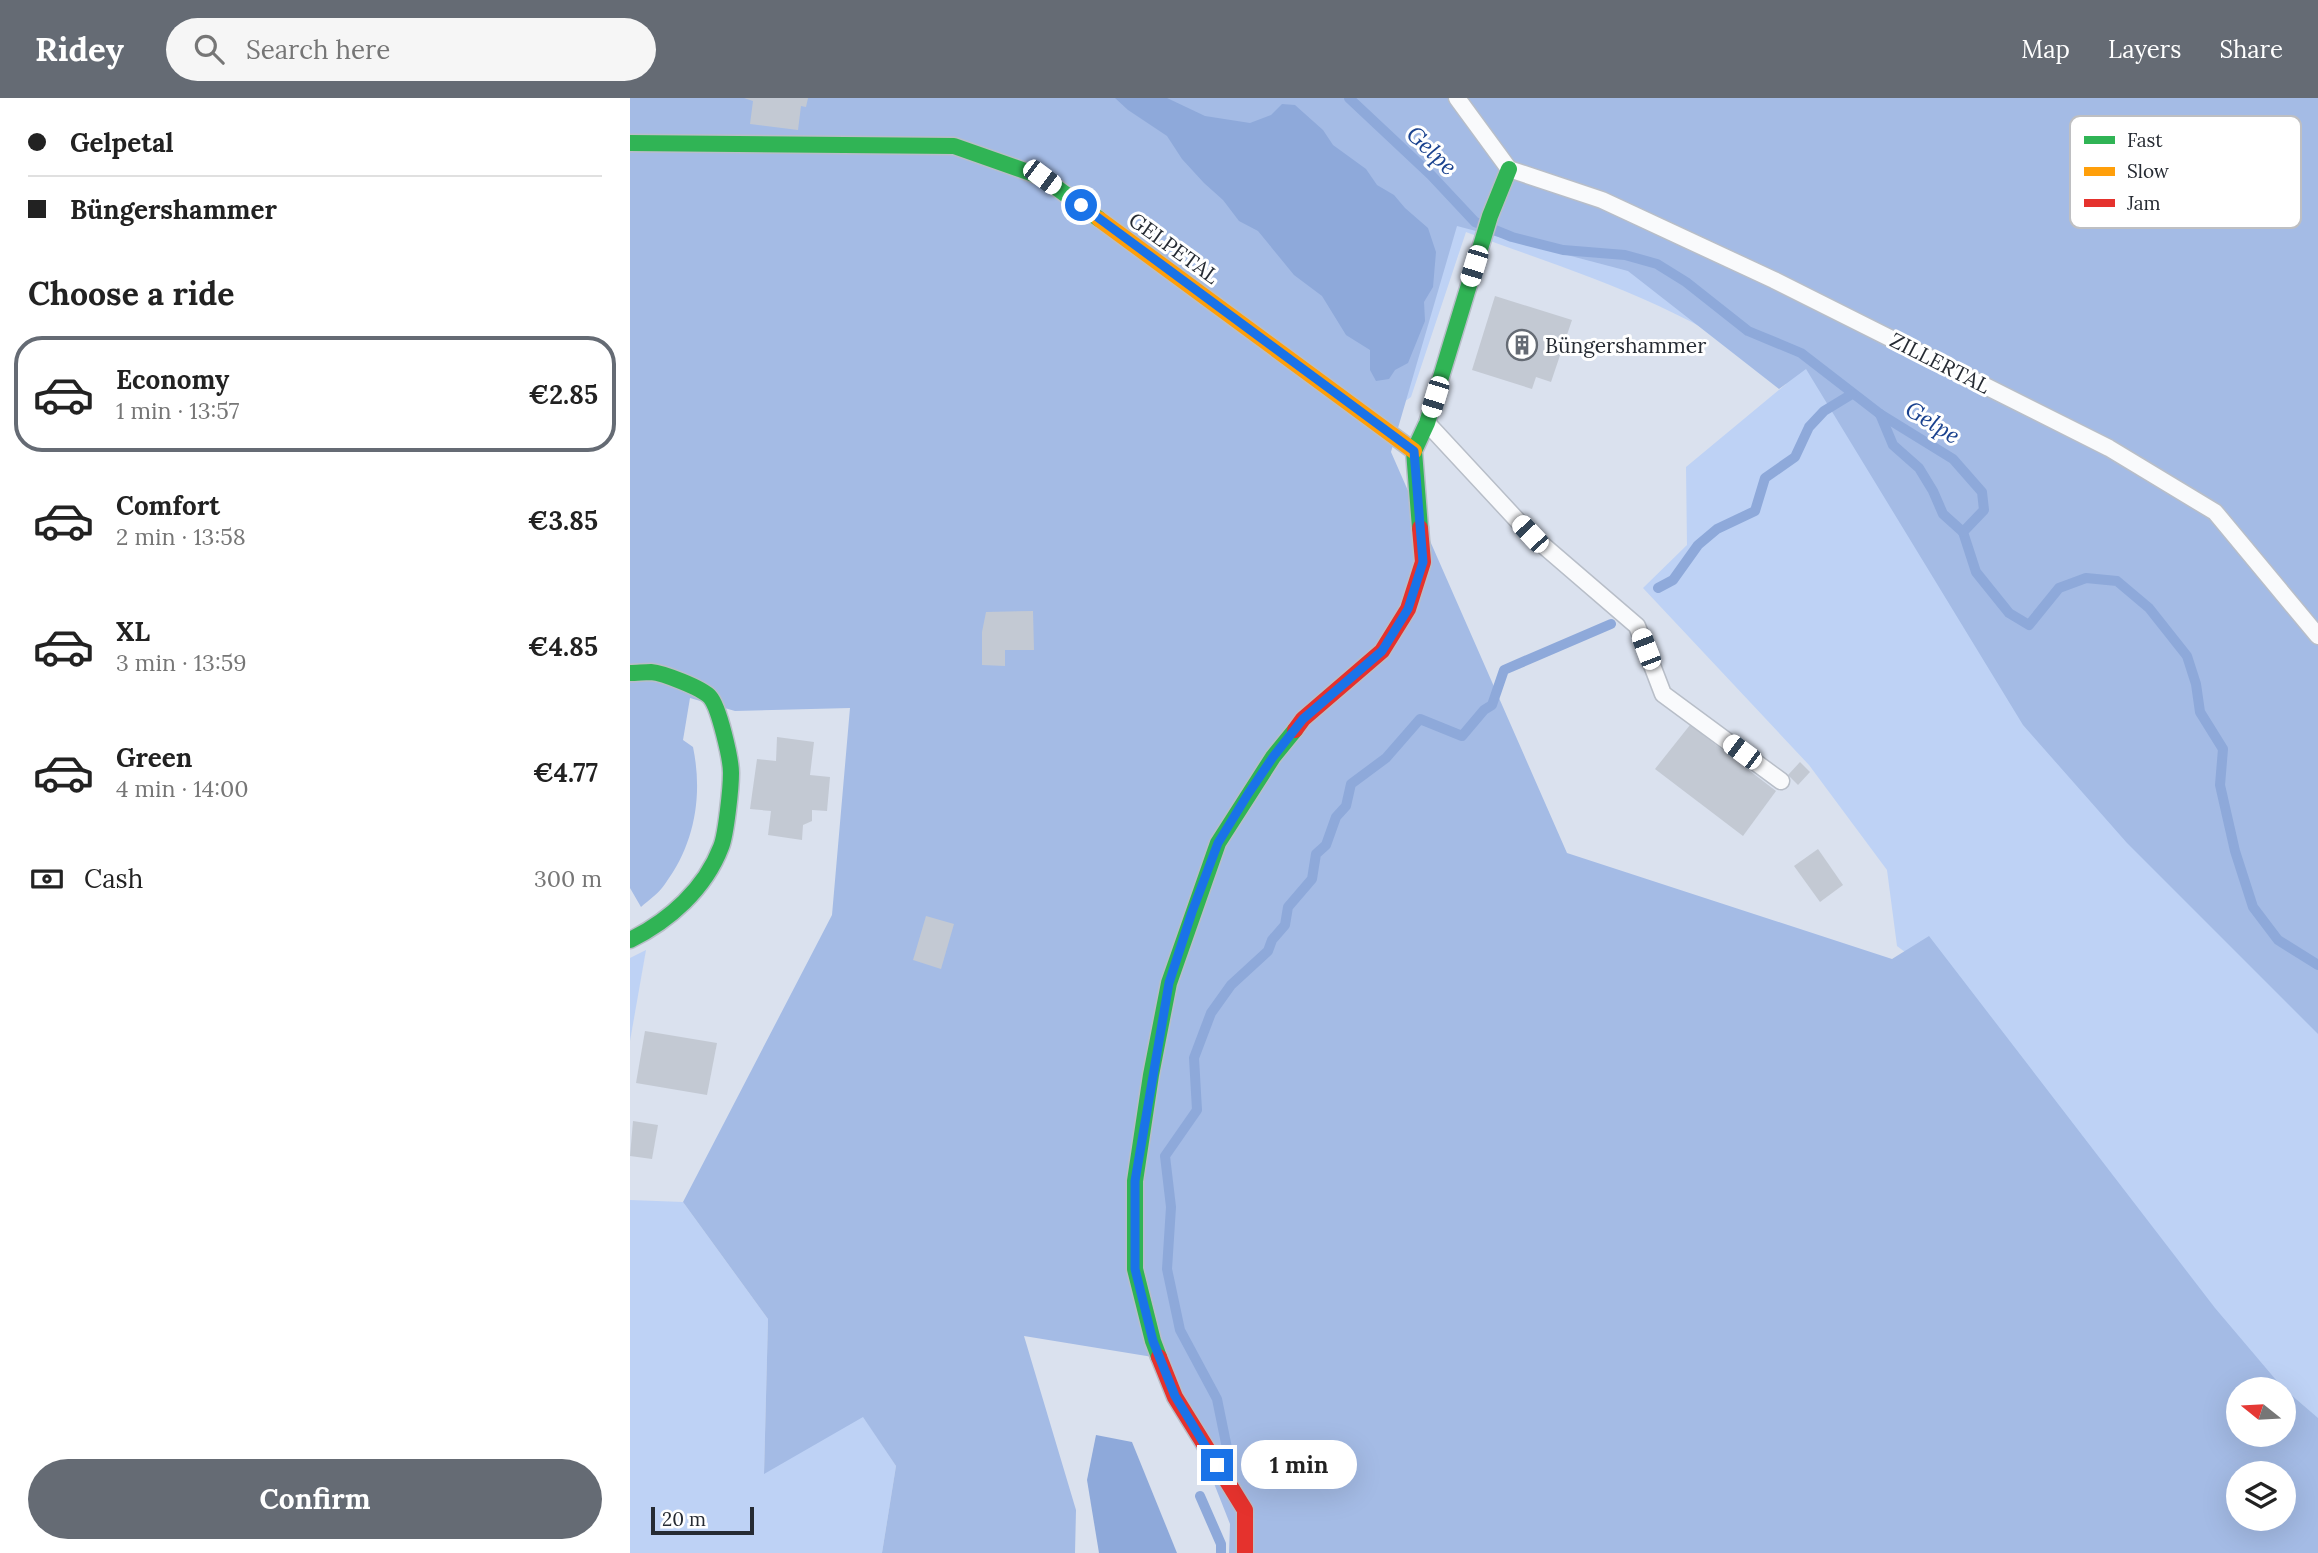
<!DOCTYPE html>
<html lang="en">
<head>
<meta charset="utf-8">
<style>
	:root { --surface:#fff; --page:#f6f6f6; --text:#222; --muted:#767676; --line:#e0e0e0; --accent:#656b74 }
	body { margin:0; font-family:Lora,serif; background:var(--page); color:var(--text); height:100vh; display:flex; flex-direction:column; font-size:26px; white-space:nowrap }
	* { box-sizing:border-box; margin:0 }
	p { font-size:23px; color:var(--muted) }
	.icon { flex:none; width:38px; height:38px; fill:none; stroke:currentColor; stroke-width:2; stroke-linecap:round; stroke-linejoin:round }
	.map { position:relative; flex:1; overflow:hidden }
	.drawer { display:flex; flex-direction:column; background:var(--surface); width:630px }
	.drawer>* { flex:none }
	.hud { display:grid; align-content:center; height:154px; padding:0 28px; background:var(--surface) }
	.needle { width:46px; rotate:288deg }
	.tools { position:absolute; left:1596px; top:1279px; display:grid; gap:14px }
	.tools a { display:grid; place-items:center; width:70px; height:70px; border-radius:50%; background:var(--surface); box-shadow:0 7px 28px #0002; font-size:35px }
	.scale { position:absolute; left:21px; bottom:18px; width:103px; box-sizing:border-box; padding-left:7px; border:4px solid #262b33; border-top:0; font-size:19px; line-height:24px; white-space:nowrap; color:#262b33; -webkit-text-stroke:5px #fff; paint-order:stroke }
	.end { position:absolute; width:32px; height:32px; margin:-16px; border:9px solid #1a73e8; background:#fff; box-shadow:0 0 0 4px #fff }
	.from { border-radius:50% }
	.bubble { position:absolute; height:49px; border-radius:24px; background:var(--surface); box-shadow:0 7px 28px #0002; font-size:23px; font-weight:700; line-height:49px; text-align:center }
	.car { position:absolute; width:21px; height:42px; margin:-21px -10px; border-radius:9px; box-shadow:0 0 5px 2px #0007; background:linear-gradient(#fff 24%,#345 0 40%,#fff 0 76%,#345 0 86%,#fff 0) }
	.hud b { display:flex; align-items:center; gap:24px; height:66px; font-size:26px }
	.hud b+b { border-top:2px solid var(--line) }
	.hud i { width:18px; height:18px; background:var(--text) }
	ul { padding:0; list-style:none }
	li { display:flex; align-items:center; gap:21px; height:116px; margin:0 14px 10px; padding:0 14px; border:4px solid transparent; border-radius:28px }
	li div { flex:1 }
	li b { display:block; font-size:26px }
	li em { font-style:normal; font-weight:700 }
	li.active { border-color:var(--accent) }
	li>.icon { width:63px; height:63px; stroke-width:1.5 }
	h2 { padding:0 28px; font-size:32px; line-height:84px }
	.pay { display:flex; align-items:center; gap:18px; height:77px; padding:0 28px; font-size:26px }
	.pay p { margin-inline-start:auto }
	.primary-button { display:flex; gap:14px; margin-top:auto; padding:14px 28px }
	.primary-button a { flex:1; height:80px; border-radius:42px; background:var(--accent); color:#fff; font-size:28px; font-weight:700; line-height:80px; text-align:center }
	header { display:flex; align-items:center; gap:42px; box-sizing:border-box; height:98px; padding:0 35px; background:var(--accent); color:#fff }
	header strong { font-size:33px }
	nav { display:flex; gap:38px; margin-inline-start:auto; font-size:24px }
	.search { width:490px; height:63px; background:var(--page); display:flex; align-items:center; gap:18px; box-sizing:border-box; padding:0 24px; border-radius:38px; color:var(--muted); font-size:26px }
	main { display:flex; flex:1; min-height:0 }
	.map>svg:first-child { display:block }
	.green { fill:#bed2f5 }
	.forest { fill:#a4bbe5; fill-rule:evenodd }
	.water { fill:#8ea9da }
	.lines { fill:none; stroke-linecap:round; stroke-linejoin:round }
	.stream { stroke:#8ea9da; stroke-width:10 }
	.building { fill:#c3c9d3 }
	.lane-casing { stroke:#b8bec8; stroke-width:19 }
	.fast-casing { stroke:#b8bec8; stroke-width:19 }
	.slow-casing { stroke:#b8bec8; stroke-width:19 }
	.jam-casing { stroke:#b8bec8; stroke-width:19 }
	.lane { stroke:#f9fafc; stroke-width:16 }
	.fast { stroke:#30b455; stroke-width:16 }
	.slow { stroke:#ff9f0a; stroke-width:16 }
	.jam { stroke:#e5322d; stroke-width:16 }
	.route { stroke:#1a73e8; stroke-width:9 }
	.labels { text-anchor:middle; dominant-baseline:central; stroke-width:6; stroke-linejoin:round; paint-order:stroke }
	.street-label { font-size:21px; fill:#262b33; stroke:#fff }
	.poi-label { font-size:21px; fill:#262b33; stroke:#fff; text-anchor:start }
	.water-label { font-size:23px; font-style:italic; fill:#1a428f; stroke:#fff }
	.key { fill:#fff; stroke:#bebfc2; stroke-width:2 }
	.key-label { font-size:19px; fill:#262b33 }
</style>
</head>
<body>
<header>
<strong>Ridey</strong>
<div class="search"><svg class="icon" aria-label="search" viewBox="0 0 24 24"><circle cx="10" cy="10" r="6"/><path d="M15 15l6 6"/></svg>Search here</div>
<nav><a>Map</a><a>Layers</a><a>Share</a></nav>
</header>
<main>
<section class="drawer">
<div class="hud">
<b><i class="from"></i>Gelpetal</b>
<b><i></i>Büngershammer</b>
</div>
<h2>Choose a ride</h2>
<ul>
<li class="active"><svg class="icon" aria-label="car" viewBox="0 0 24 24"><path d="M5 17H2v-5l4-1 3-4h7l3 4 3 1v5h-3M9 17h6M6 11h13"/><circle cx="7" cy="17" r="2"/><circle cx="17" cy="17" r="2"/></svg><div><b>Economy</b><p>1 min · 13:57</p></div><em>€2.85</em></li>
<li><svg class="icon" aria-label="car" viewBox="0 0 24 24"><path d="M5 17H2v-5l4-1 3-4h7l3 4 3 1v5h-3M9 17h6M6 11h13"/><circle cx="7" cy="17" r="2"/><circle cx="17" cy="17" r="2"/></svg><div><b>Comfort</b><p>2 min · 13:58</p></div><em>€3.85</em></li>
<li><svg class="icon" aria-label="car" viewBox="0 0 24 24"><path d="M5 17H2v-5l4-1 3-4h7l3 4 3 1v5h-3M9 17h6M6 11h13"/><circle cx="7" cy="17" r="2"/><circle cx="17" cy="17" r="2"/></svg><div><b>XL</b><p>3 min · 13:59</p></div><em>€4.85</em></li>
<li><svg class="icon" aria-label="car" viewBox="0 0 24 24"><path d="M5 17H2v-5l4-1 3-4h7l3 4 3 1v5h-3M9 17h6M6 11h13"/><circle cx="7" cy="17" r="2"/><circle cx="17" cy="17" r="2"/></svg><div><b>Green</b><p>4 min · 14:00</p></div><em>€4.77</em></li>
</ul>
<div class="pay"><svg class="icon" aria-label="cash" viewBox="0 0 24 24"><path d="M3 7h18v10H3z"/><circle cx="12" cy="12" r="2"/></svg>Cash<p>300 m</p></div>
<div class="primary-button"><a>Confirm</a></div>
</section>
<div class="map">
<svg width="1688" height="1455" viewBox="0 0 1688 1455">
	<rect width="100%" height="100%" fill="#dae1ee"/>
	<g class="green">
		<path d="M0 0H807L1688 564V1342L1654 1292 1630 1291 1330 896 1267 848 1257 772 1179 667 1013 490 1057 447 1056 369 1156 286C1064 209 946 175 836 134L781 299 754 318Z"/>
		<polygon points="16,852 0,943 0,860"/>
		<polygon points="0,1102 53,1104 138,1221 134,1375 233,1318 266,1368 252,1455 0,1455"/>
	</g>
	<path class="forest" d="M0 0H1688V936L1497 745 1393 627 1176 271 1149 291 998 173 827 128 761 354 937 755 1262 861 1299 838 1585 1210 1652 1289 1688 1320V1455H599L600 1426 535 1261 394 1238 446 1412 445 1455H252L266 1368 233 1319 134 1376 138 1221 53 1104 202 817 220 610 105 613 60 600 53 642 63 649C73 697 65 746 35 786 29 795 19 802 11 809L0 790ZM1608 1292H1654V1337H1608ZM1608 1376H1654V1421H1608Z"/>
	<g class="water">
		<polygon points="485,0 537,0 575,18 620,25 641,17 652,6 665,7 693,32 703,47 736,71 747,87 764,97 775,110 798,130 806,154 803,189 794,204 795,223 778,265 765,272 759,281 746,283 740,272 740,252 716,237 692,198 664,177 628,133 609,123 593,102 574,85 552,61 537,38 498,12"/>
		<polygon points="466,1337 502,1344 547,1455 469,1455 457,1382"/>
	</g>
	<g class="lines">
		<g class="stream">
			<polyline points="719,0 801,77 845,124 882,139 933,152 995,157 1027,166 1056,184 1118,233 1171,255 1250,316 1323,361 1352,394 1354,412 1333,434 1346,474 1379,515 1399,527 1429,490 1456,480 1487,483 1519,510 1557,558 1566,586 1570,614 1593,651 1590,687 1605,753 1623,809 1648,842 1688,867"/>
			<polyline points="1250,316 1263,347 1289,370 1303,393 1313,416 1333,434"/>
			<polyline points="1028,490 1043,482 1068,447 1087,431 1125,413 1135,380 1165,359 1179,329 1194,313 1222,296"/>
			<polyline points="597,1350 587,1301 550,1232 537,1171 541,1109 535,1058 567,1012 564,960 581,915 601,887 638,853 642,842 655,827 658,809 682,781 686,756 696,747 706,719 716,708 721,686 756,660 790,621 832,638 854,612 862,607 874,572 981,526"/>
			<polyline points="570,1398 591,1446 591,1455"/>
		</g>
	</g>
	<g class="building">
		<polygon points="114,0 178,0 176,9 171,8 168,32 120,26 123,3"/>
		<polygon points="865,198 942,222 921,284 906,279 902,291 842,272"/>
		<polygon points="403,513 404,552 375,552 375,568 352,567 352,534 356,514"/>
		<polygon points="1060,627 1146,693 1113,738 1025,671"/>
		<polygon points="147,639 184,644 180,677 200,679 197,713 182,712 182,723 173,727 172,742 138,737 141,713 120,711 127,661 146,663"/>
		<polygon points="1170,664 1180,674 1168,687 1158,677"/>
		<polygon points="1188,751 1213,787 1190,804 1164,768"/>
		<polygon points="296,818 324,826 311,871 283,862"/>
		<polygon points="15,933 87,945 77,997 6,985"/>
		<polygon points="3,1023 28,1027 22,1061 0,1058"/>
	</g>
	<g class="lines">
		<g class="lane-casing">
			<g id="lane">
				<polyline points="827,0 879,71 972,102 1144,182 1479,350 1585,414 1688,538"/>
				<polyline points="797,325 900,436 1007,528 1033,596 1151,683"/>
			</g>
		</g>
		<g class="fast-casing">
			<g id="fast">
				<polyline points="0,45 324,48 412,79 469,121"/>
				<polyline points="790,430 784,353 797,325 860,118 879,71"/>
				<path d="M0 575C7 575 14 574 21 574 33 575 72 590 80 599 89 609 101 661 101 675 101 690 96 737 91 749 75 791 39 823 0 842"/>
				<polyline points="529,1259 523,1243 505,1171 505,1083 521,977 539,885 588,745 643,659 665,632"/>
			</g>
		</g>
		<g class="slow-casing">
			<polyline id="slow" points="469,121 784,353"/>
		</g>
		<g class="jam-casing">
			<g id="jam">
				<polyline points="665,632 673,621 752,553 778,511 793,464 790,430"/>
				<polyline points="529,1259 545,1299 615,1412 615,1455"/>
			</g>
		</g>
		<use href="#lane" class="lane"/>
		<use href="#fast" class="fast"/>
		<use href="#slow" class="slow"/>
		<use href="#jam" class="jam"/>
	</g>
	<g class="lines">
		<polyline class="route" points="451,107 784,353 793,464 778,511 752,553 673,621 643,659 618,696 588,745 562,814 539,885 505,1083 505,1171 523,1243 545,1298 587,1367"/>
	</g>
	<defs>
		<g id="building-ring" transform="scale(1.575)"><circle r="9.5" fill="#fff" stroke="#656b74" stroke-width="1.5"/><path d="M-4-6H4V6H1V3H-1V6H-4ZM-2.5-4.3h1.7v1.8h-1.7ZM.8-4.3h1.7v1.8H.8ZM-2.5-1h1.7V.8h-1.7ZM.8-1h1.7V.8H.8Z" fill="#656b74"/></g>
	</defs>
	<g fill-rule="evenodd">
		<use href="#building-ring" x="892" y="247"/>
	</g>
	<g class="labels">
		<g class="street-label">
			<text transform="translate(544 150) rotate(36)">GELPETAL</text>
			<text transform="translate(1310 265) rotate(27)">ZILLERTAL</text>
		</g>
		<g class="poi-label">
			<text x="915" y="247">Büngershammer</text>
		</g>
		<g class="water-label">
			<text transform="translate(802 52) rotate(44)">Gelpe</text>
			<text transform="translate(1303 324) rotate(32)">Gelpe</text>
		</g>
	</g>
	<rect x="1440" y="18" width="231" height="112" rx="10" class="key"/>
	<rect x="1454" y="38" width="31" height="8" fill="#30b455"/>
	<rect x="1454" y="69" width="31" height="9" fill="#ff9f0a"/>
	<rect x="1454" y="101" width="31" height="8" fill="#e5322d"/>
	<g class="key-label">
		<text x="1497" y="49">Fast</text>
		<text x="1497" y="80">Slow</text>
		<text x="1497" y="112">Jam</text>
	</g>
</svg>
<div class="tools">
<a><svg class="needle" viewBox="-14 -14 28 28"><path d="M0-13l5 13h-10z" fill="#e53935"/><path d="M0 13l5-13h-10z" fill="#767676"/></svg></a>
<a><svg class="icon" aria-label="layers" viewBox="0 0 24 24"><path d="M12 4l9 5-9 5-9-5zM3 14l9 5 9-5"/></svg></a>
</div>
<div class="scale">20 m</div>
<i class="end from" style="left:451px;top:107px"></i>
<i class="end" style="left:587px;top:1367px"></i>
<div class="bubble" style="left:611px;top:1342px;width:116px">1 min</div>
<i class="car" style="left:412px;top:79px;rotate:127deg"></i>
<i class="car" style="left:844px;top:168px;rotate:197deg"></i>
<i class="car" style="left:805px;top:299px;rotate:197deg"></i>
<i class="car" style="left:900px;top:436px;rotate:317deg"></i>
<i class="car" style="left:1016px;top:551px;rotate:339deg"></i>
<i class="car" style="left:1112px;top:654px;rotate:307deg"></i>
</div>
</main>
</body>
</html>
